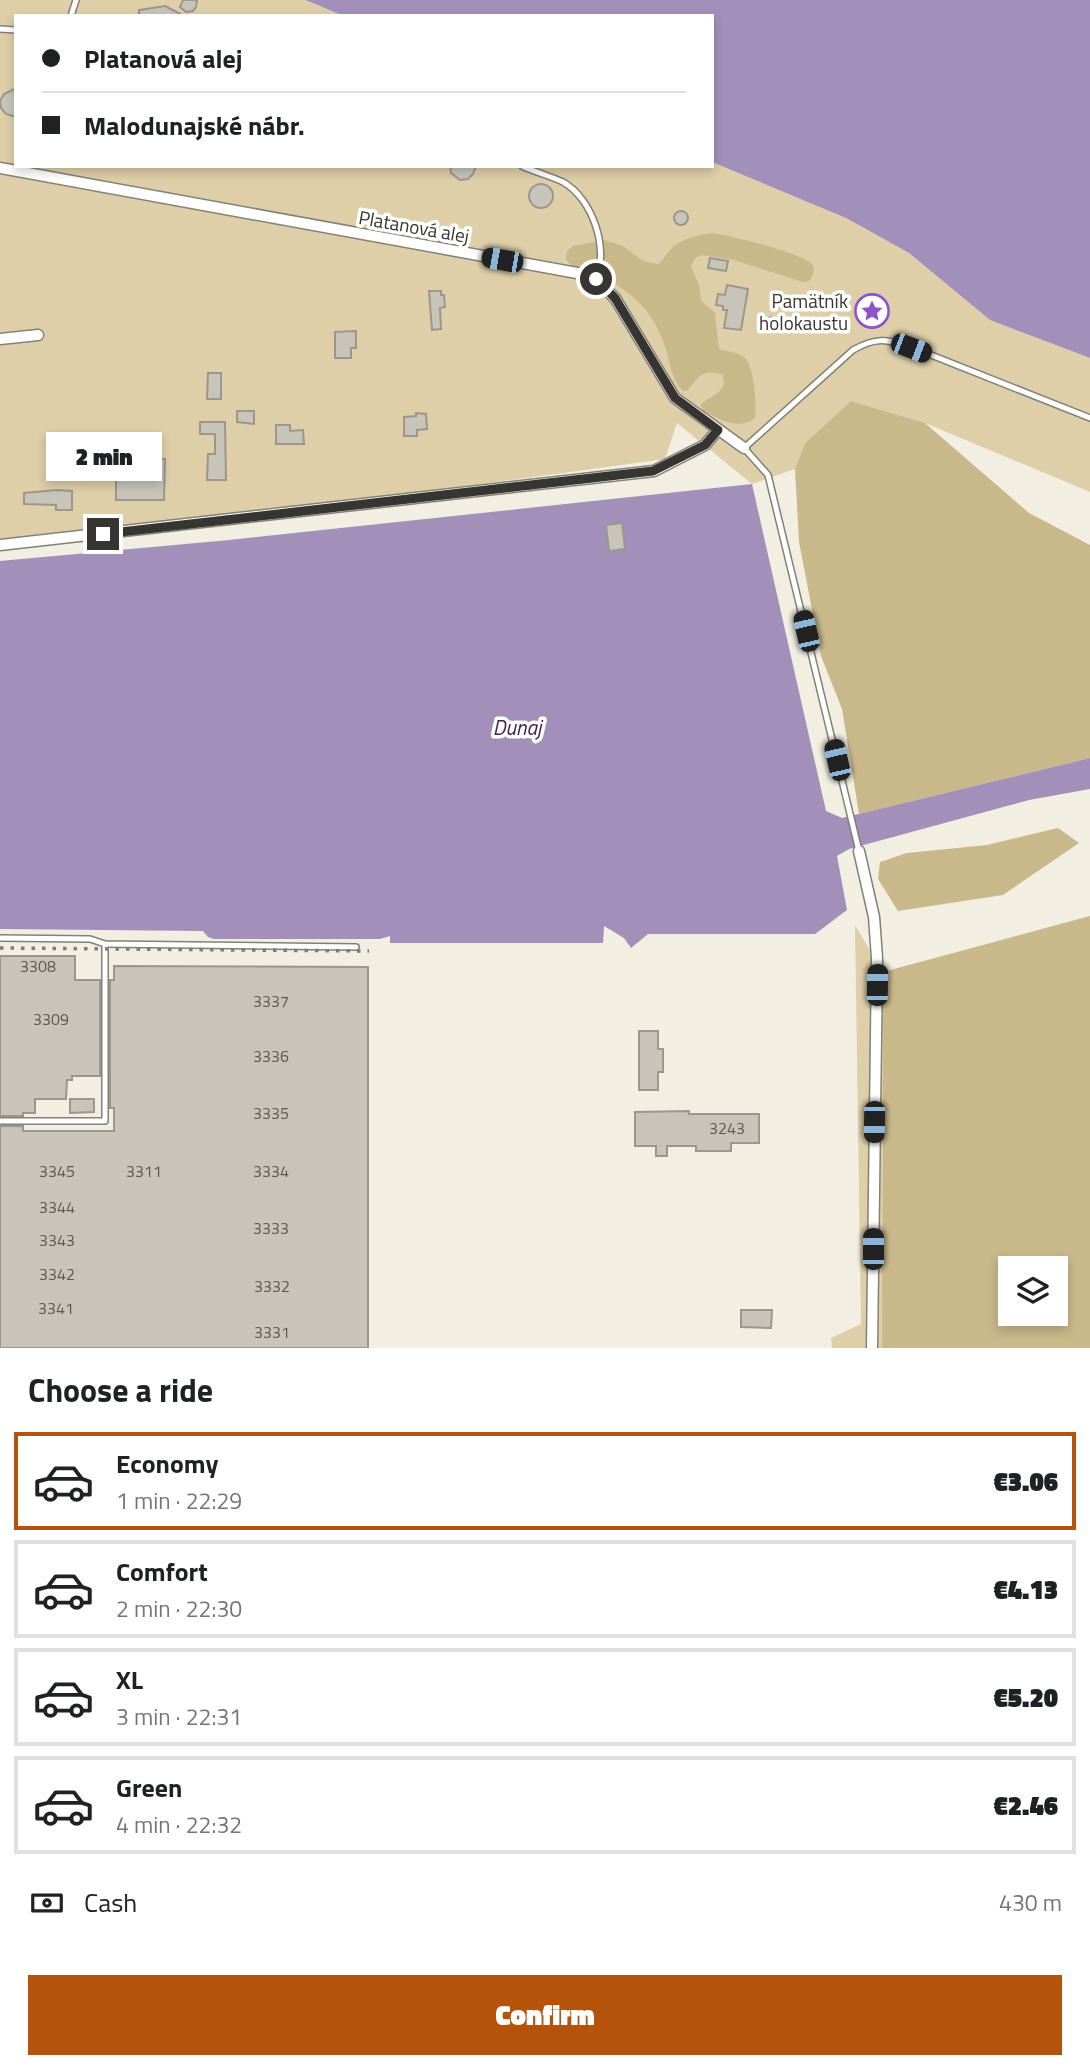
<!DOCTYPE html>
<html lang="en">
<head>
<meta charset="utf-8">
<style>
	:root { --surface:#fff; --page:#f2f2f2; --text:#202124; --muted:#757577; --line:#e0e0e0; --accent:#b45309 }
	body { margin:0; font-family:"Titillium Web",sans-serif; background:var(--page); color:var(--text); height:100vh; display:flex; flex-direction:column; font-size:26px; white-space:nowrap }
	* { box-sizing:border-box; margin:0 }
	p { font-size:23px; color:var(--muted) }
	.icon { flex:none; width:38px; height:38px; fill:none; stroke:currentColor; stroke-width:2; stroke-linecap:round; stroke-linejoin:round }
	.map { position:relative; height:1348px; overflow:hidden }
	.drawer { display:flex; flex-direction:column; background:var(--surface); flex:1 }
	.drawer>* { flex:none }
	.hud { position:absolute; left:14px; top:14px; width:700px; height:154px; border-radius:0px; box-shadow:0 4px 10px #0003; display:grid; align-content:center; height:154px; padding:0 28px; background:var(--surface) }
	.buttons { position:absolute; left:998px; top:1256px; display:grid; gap:14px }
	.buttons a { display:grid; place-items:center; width:70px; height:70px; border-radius:0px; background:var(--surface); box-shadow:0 4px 10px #0003; font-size:35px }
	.end { position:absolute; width:32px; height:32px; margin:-16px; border:9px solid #373531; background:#fff; box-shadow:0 0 0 4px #fff }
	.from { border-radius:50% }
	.bubble { position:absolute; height:49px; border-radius:0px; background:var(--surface); box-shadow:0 4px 10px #0003; font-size:23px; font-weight:800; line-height:49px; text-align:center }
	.car { position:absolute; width:21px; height:42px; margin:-21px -10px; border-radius:9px; box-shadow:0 0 5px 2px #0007; background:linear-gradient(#222 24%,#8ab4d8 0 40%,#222 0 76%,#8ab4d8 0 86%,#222 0) }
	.hud b { display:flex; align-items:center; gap:24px; height:66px; font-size:26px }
	.hud b+b { border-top:2px solid var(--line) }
	.hud i { width:18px; height:18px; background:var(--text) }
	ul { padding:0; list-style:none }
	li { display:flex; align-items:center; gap:21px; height:98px; margin:0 14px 10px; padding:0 14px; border:4px solid var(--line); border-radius:0px }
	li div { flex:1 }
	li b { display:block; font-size:26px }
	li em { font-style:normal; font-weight:800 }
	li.selected { border-color:var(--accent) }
	li>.icon { width:63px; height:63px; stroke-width:1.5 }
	h2 { padding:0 28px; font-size:32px; line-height:84px }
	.pay { display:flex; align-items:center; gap:18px; height:77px; padding:0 28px; font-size:26px }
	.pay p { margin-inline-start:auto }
	.primary-button { display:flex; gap:14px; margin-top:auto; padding:14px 28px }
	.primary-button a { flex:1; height:80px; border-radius:0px; background:var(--accent); color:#fff; font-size:28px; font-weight:800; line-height:80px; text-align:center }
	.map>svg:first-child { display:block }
	.green { fill:#decfa9 }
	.forest { fill:#c9b88a; fill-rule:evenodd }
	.water { fill:#a290ba }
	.building { fill:#c8c4b9; stroke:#9b978d; stroke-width:2 }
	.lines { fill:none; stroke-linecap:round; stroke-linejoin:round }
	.lane-casing { stroke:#838076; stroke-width:8 }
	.street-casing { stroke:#838076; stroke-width:13 }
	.lane { stroke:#fff; stroke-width:5 }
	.street { stroke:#fff; stroke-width:10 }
	.rail { stroke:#7f7c75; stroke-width:3.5; stroke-dasharray:3.5 7; stroke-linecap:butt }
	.route { stroke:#373531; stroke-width:9 }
	.labels { text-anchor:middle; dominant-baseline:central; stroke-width:7; stroke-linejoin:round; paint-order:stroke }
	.number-label { font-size:16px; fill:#5b5953 }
	.street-label { font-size:19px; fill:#373531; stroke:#fff }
	.poi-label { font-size:19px; fill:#373531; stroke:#fff; text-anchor:end }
	.water-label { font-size:21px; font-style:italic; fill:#391f55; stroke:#fff }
</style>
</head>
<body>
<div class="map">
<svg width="1090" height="1348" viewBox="0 0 1090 1348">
	<rect width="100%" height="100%" fill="#f2eee2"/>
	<g class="green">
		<polygon points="0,0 304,0 344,16 16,16 16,166 712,166 712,162 846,218 909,253 990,320 1090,358 1090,492 925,423 851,401 805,443 795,469 752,484 677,423 665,459 408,494 0,539"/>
		<polygon points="855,925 883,972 882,1348 832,1348 831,1338 861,1324"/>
	</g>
	<g class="forest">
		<path d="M712 233C727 235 808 254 813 266 815 271 812 277 809 281L803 282 734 260 702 255 695 258 691 266 699 285 701 301 715 313 719 349C727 352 739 352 745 358 754 367 757 405 755 418 737 431 720 419 703 411L701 404 720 391 724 384 723 375C702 367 699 377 687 391H683C671 379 670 362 665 346 661 333 653 319 644 308 630 292 610 279 590 271 582 267 572 268 566 260L567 251 573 246 604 240 623 246 643 261 658 264C665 259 667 252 674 246 684 238 699 235 712 233Z"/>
		<polygon points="851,401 925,423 1029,513 1090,545 1090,758 859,814 842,709 821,656 799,542 795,469 805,443"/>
		<polygon points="1058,828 1079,843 1003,895 898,911 878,879 880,862 907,853 987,845"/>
		<path d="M1090 916V1348H882L883 972ZM1010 1269H1055V1314H1010Z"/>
	</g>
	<g class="water">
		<polygon points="305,0 1090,0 1090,358 990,320 909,253 846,218 712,162 712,16 344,16"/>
		<polygon points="752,484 826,811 842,818 1090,758 1090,789 1029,800 849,849 837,856 847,910 815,934 648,934 631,948 624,938 604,926 603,943 390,943 390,936 380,939 214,939 208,937 203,931 0,929 0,561 229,540"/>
	</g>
	<g class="building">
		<polygon points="183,0 197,0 196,7 193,11 186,12 180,7"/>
		<polygon points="165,6 184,16 139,16 139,10"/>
		<polygon points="16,88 16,117 6,114 1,108 0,101 4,94"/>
		<polygon points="450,166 476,166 473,174 468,179 460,180 451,173"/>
		<circle cx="541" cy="196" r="12"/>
		<circle cx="681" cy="218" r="7"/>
		<polygon points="710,258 728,261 726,271 708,268"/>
		<polygon points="727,285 748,289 741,330 724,328 727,310 723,310 723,306 716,305 718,294 725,295"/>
		<polygon points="429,291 441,291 441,295 444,295 445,307 440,308 441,329 432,330"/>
		<polygon points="771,317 778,327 769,332 763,322"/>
		<polygon points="356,331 356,348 351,348 351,358 335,358 335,332"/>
		<polygon points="208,373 221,373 221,399 207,399"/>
		<polygon points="237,411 254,411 254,424 237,422"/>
		<polygon points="416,413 426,414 427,429 417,430 417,436 404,436 404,417 416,416"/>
		<polygon points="200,422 225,422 226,480 207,480 208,454 215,454 215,434 200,434"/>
		<polygon points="276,425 290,425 290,431 303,430 304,444 276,444"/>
		<polygon points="155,459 165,459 164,500 116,500 116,479 131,479 131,465 151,466 151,463 155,463"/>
		<polygon points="57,490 72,491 72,510 56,510 56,505 24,504 24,493"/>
		<polygon points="622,523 625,549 609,551 606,525"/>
		<polygon points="0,956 75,956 75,980 100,980 100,1076 72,1076 72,1080 67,1080 66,1099 35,1099 35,1113 23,1113 23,1116 0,1116"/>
		<polygon points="114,966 368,967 368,1348 0,1348 0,1126 23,1126 23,1131 114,1131 114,1108 110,1108 110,980 114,980"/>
		<polygon points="639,1031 658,1031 658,1049 663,1049 663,1072 658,1072 658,1090 639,1090"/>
		<polygon points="70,1099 94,1099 94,1112 70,1113"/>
		<polygon points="689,1111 689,1114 759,1114 759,1143 731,1143 731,1151 696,1151 696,1146 667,1146 667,1156 656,1156 656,1146 635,1146 635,1112"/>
		<polygon points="741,1310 772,1310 771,1328 741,1327"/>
	</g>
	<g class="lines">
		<g class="lane-casing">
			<g id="lane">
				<polyline points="71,16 76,0"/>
				<polyline points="0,29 16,30"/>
				<path d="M522 166C535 172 550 176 563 182 593 199 609 249 596 279"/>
				<path d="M859 851 768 475 744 448 853 350C876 337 886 339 911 347L1090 418"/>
				<polyline points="0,938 90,939 105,944 356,947"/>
				<polyline points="0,1121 105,1121 105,944"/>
			</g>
		</g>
		<g class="street-casing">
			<g id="street">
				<polyline points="0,168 577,273 596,280 615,298 675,398 744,448"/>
				<polyline points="0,339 38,335"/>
				<polyline points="0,545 654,471 705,445 718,430"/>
				<polyline points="859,851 874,917 877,958 872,1348"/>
			</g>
		</g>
		<use href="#lane" class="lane"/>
		<use href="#street" class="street"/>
		<polyline class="rail" points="0,948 369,951"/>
	</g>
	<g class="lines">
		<polyline class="route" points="103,534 653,471 705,445 718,430 675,398 615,298 596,279"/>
	</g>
	<defs>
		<g id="sight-ring" transform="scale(1.75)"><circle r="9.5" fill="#fff" stroke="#8d53ca" stroke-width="1.5"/><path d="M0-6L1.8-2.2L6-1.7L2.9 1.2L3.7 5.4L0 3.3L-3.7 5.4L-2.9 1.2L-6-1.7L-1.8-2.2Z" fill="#8d53ca"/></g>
	</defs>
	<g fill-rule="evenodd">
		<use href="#sight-ring" x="872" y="311"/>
	</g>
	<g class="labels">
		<g class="number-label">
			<text x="38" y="966">3308</text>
			<text x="271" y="1001">3337</text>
			<text x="51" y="1019">3309</text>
			<text x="271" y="1056">3336</text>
			<text x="271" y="1113">3335</text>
			<text x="727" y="1128">3243</text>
			<text x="57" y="1171">3345</text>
			<text x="144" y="1171">3311</text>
			<text x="271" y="1171">3334</text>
			<text x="57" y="1207">3344</text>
			<text x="271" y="1228">3333</text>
			<text x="57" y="1240">3343</text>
			<text x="57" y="1274">3342</text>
			<text x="272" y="1286">3332</text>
			<text x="56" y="1308">3341</text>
			<text x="272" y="1332">3331</text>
		</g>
		<g class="street-label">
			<text transform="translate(414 226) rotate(10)">Platanová alej</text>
		</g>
		<g class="poi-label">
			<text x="848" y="300">Pamätník<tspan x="848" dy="22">holokaustu</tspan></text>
		</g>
		<g class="water-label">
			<text x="517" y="727">Dunaj</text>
		</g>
	</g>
</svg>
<div class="buttons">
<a><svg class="icon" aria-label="layers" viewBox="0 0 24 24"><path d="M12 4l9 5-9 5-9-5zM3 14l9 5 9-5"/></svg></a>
</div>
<i class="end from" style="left:596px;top:279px"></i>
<i class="end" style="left:103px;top:534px"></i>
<div class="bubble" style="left:46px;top:432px;width:116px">2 min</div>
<i class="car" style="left:502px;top:260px;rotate:280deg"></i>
<i class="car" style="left:911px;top:348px;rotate:111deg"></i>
<i class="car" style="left:806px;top:631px;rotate:347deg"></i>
<i class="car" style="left:837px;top:760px;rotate:347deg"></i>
<i class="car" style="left:877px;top:985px;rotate:1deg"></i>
<i class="car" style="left:874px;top:1122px;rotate:181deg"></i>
<i class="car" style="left:873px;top:1249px;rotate:0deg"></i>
<div class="hud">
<b><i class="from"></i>Platanová alej</b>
<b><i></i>Malodunajské nábr.</b>
</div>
</div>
<section class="drawer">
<h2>Choose a ride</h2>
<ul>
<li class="selected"><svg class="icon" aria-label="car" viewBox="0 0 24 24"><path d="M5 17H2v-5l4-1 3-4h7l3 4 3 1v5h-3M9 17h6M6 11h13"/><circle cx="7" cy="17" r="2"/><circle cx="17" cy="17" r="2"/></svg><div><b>Economy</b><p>1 min · 22:29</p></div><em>€3.06</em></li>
<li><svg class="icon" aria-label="car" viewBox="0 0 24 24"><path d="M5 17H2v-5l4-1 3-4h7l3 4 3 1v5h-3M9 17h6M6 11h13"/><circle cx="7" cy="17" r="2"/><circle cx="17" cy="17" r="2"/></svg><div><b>Comfort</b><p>2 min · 22:30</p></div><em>€4.13</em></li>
<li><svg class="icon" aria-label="car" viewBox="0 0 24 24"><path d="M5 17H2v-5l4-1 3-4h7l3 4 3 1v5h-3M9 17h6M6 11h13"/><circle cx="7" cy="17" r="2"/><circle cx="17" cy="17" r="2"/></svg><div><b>XL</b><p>3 min · 22:31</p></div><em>€5.20</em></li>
<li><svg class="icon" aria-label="car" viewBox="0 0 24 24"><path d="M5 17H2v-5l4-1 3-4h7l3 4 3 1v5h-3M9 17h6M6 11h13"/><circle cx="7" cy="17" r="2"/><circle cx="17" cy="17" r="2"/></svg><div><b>Green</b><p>4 min · 22:32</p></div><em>€2.46</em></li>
</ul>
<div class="pay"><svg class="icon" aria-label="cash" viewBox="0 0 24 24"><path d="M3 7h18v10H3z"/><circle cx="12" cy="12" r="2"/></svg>Cash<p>430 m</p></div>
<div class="primary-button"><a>Confirm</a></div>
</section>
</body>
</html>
